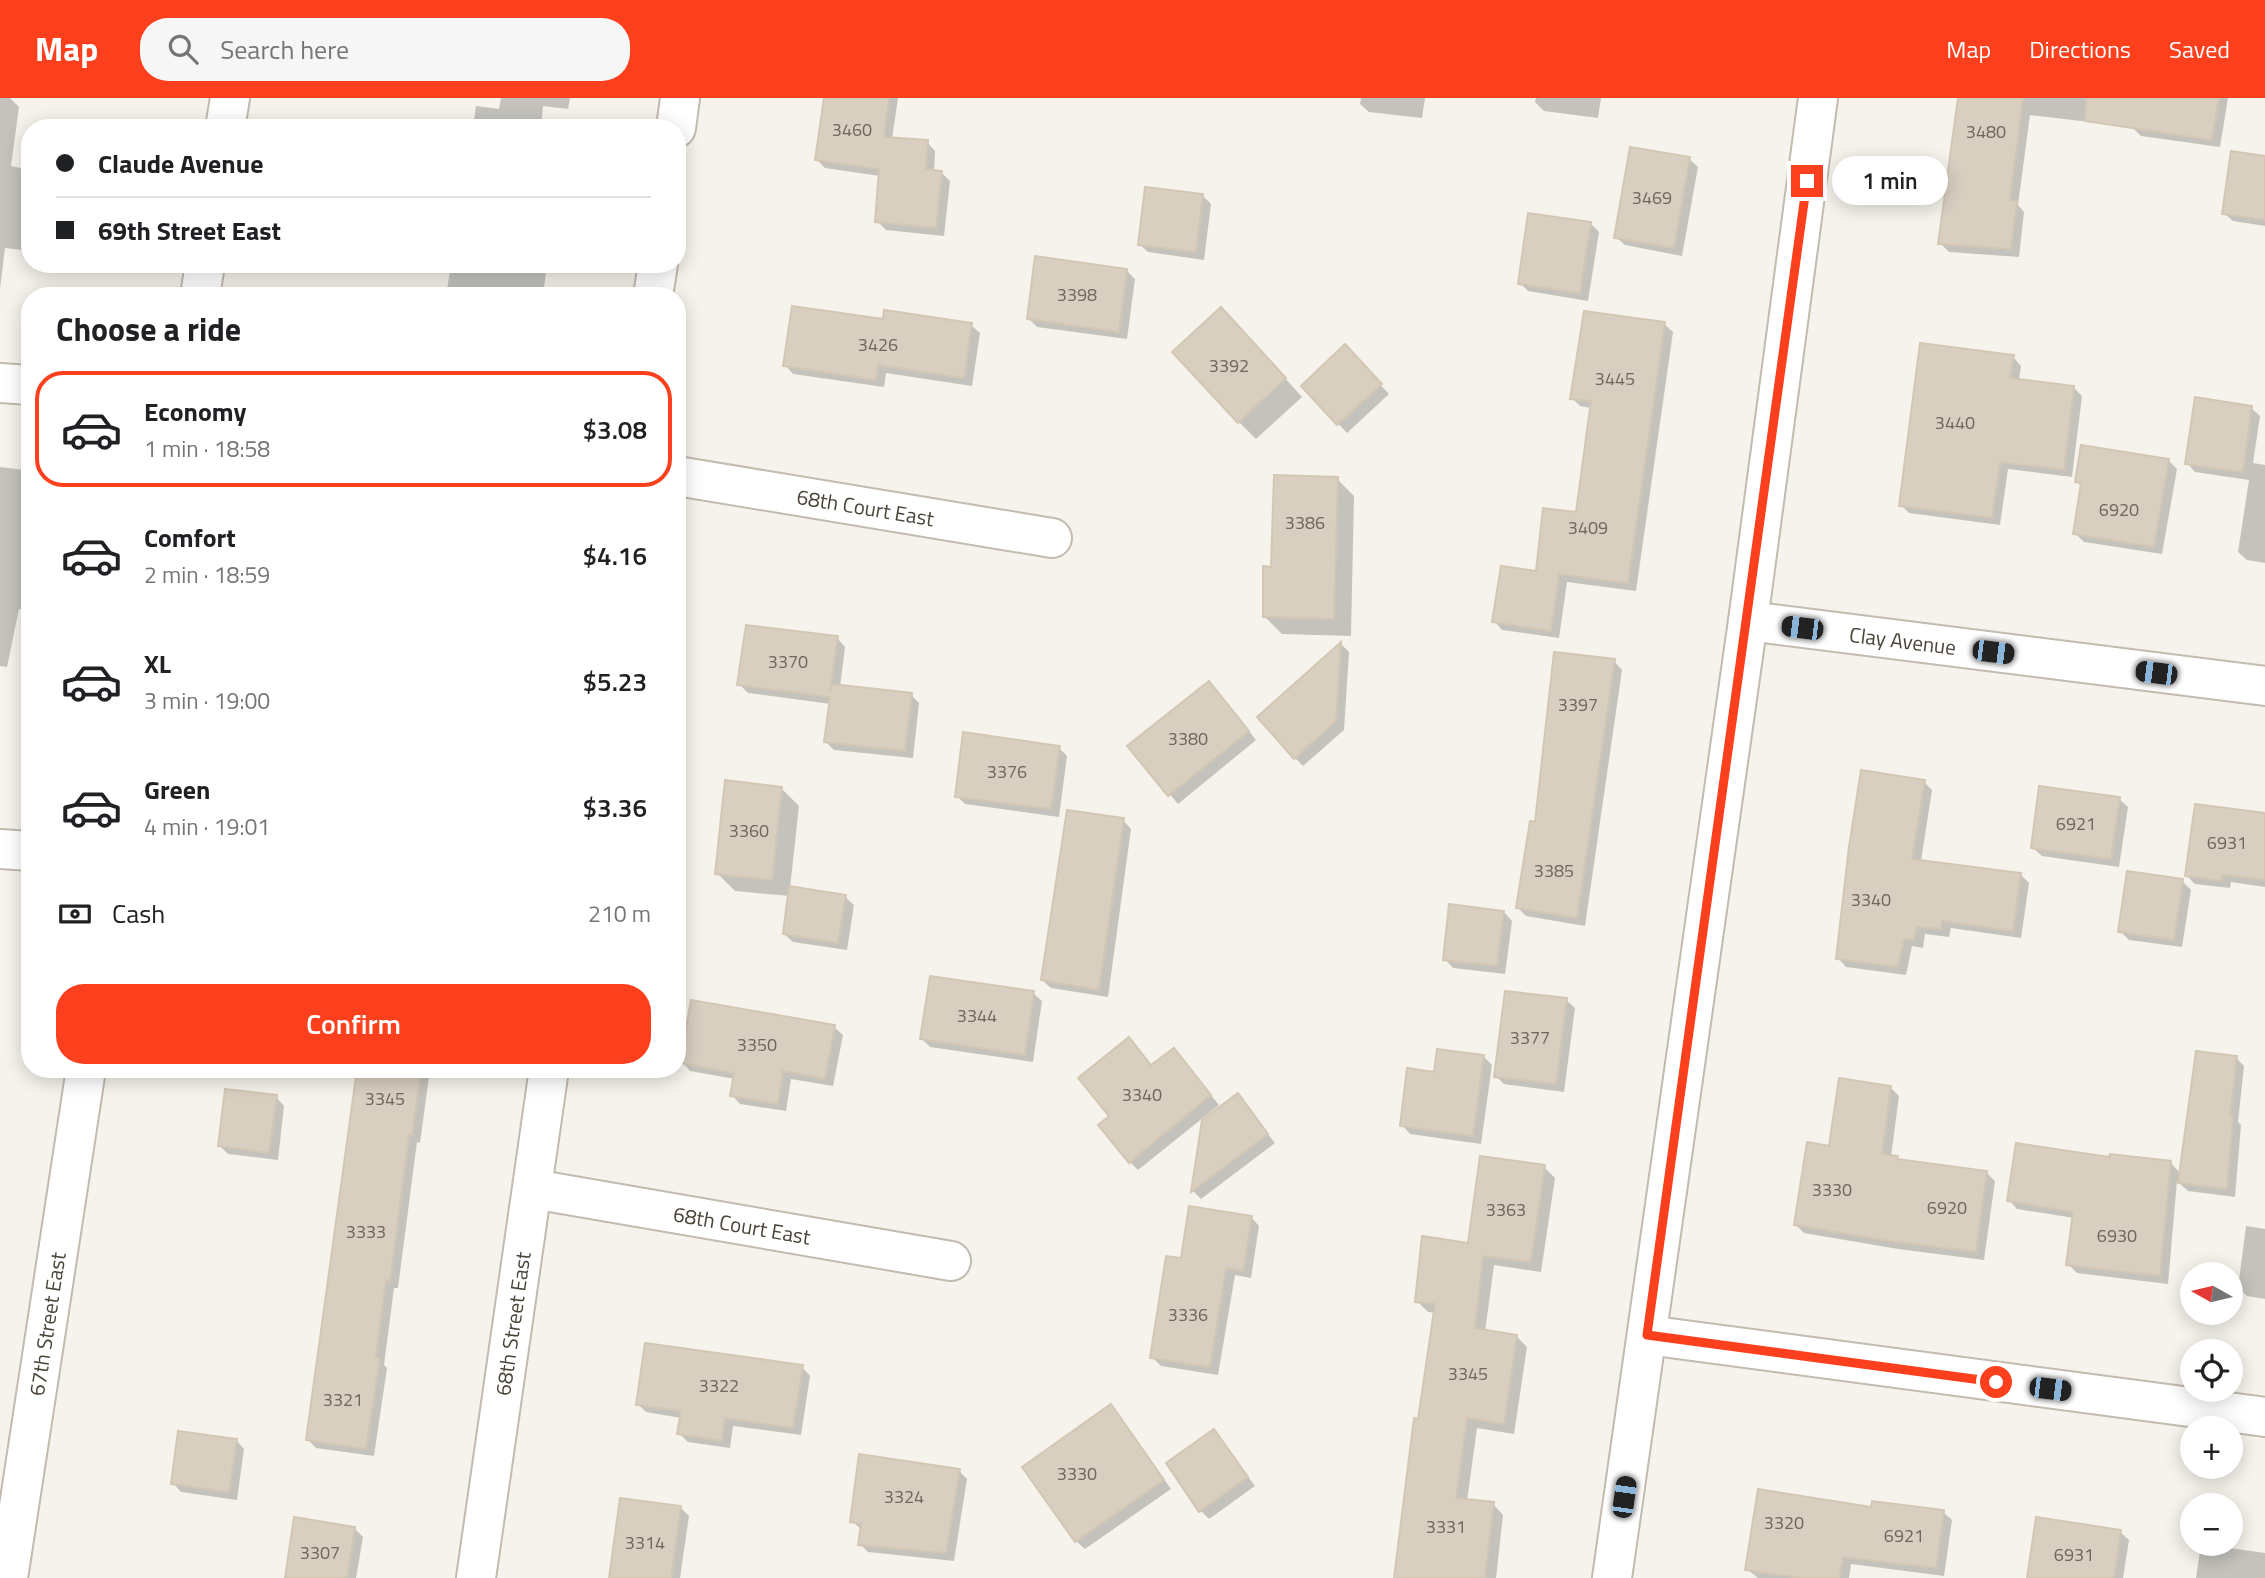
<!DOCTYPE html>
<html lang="en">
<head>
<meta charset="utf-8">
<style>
	:root { --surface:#fff; --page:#f6f6f6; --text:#202124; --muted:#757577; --line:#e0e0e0; --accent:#fc3f1d }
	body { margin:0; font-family:"Titillium Web",sans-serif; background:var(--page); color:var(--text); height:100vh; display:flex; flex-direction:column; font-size:26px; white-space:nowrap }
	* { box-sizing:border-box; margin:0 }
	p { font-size:23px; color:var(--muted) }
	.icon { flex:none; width:38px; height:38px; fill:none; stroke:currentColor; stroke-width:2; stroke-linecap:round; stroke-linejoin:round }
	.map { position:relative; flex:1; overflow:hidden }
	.details { position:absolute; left:21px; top:189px; width:665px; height:791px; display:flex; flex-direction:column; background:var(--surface); border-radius:28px; box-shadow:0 4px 18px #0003 }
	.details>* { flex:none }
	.top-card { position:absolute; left:21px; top:21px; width:665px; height:154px; border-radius:28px; box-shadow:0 4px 18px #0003; display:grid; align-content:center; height:154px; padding:0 35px; background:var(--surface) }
	.needle { width:46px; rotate:278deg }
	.tools { position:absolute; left:2180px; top:1164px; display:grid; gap:14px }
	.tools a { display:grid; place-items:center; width:63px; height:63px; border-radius:50%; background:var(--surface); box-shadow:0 4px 18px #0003; font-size:35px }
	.end { position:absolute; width:32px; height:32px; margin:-16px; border:9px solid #fc3f1d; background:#fff; box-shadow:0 0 0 4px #fff }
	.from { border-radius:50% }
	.bubble { position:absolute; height:49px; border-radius:24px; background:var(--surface); box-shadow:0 4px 18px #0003; font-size:23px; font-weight:600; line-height:49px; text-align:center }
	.car { position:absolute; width:21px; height:42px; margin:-21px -10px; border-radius:9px; box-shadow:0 0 5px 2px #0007; background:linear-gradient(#222 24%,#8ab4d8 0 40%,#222 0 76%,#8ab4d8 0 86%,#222 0) }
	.top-card b { display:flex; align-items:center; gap:24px; height:66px; font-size:26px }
	.top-card b+b { border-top:2px solid var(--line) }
	.top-card i { width:18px; height:18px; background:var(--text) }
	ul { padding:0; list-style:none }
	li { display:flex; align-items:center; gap:21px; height:116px; margin:0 14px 10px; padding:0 21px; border:4px solid transparent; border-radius:28px }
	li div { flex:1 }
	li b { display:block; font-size:26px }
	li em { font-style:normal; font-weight:600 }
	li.current { border-color:var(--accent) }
	li>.icon { width:63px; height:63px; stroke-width:1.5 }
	h2 { padding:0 35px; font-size:32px; line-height:84px }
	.pay { display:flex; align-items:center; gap:18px; height:77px; padding:0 35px; font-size:26px }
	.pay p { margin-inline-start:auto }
	.action { display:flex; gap:14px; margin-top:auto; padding:14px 35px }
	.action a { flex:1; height:80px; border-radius:28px; background:var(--accent); color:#fff; font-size:28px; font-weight:600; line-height:80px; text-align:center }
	header { display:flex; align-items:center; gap:42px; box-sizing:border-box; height:98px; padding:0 35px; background:var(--accent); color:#fff }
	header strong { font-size:33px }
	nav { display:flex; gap:38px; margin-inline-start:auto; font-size:24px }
	.search { width:490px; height:63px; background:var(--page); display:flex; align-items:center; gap:18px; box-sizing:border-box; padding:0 24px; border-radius:28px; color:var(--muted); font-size:26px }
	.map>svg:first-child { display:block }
	.shadow { fill:#0003 }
	.building { fill:#d8cfc1; stroke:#d3c7b4; stroke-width:2 }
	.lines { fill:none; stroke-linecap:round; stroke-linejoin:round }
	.minor-casing { stroke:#c2bbae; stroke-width:42 }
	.minor { stroke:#fff; stroke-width:38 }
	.route { stroke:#fc3f1d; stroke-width:9 }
	.labels { text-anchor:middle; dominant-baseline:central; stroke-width:5; stroke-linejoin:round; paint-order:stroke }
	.number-label { font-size:18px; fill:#6e675b }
	.street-label { font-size:21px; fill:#4b4439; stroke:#fff }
</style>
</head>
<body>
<header>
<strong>Map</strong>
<div class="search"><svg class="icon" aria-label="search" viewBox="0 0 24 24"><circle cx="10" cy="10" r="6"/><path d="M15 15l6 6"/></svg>Search here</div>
<nav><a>Map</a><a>Directions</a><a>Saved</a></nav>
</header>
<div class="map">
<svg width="2265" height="1480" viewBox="0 0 2265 1480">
	<rect width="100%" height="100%" fill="#f6f3ec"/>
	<g class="shadow">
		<polygon points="0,0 10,0 19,9 11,68 30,72 30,153 5,150 0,191"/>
		<polygon points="501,0 570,0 568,11 543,8 541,30 473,30 476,8 499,11"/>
		<polygon points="825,0 898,0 892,41 927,44 935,53 934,74 941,74 950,83 944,138 886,132 877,123 880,78 825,70 817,62"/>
		<polygon points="1361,0 1425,0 1422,20 1369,14 1360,6"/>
		<polygon points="1536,0 1601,0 1598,20 1544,13 1535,4"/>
		<polygon points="1960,0 2228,0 2220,49 2141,38 2132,29 2030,17 2018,107 2024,114 2019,159 1949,154 1940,145"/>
		<polygon points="2265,60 2265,128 2233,123 2224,115"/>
		<polygon points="1689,61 1698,69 1682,158 1625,147 1616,139"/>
		<polygon points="1202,97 1211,106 1204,162 1148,154 1139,146"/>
		<polygon points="1590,125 1599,134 1588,203 1528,193 1520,185"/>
		<polygon points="451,166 547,166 543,198 446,198"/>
		<polygon points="1126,172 1135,181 1127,241 1037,229 1029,221"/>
		<polygon points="884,223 971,227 980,235 972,288 886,275 884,289 793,276 785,267"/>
		<polygon points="1664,226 1673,234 1636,493 1567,484 1559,540 1502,532 1494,523 1537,475 1577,416 1591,310 1580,308 1572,300"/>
		<polygon points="1239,229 1302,299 1256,341 1239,324"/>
		<polygon points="1345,249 1389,296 1347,335 1303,288"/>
		<polygon points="2013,259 2021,268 2019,283 2074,290 2082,298 2072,379 2008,371 2000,427 1909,415 1901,407"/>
		<polygon points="2251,310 2260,318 2253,365 2265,367 2265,465 2247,462 2238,454 2249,382 2195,374 2187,365"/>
		<polygon points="2168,362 2177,371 2162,456 2084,444 2075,435 2082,389 2077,384"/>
		<polygon points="0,369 25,372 30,377 30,513 19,511 7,569 0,568"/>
		<polygon points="1337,381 1354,398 1351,538 1282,536 1264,518 1273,471"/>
		<polygon points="837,540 845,549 840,589 911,597 919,605 913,660 834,652 825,643 831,606 748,595 739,586"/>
		<polygon points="1341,546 1349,554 1344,632 1303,668 1295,660"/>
		<polygon points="1614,563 1622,572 1585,828 1526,818 1518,810 1537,726"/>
		<polygon points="1217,593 1256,642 1178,706 1130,648"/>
		<polygon points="1059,650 1067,658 1059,719 965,706 957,698"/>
		<polygon points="1924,684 1932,692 1921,763 2021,777 2029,785 2021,840 1951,830 1949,839 1925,836 1923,850 1912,848 1906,877 1846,869 1838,860"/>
		<polygon points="781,690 799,708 790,790 845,799 854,807 847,852 793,844 784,836 790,798 735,793 717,775"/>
		<polygon points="2119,701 2128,709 2119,769 2042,758 2033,750"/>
		<polygon points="2265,717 2265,789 2231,784 2230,790 2195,786 2186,777"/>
		<polygon points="1123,722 1131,731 1108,899 1051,890 1042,882"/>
		<polygon points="2182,783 2191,792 2182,849 2129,842 2120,833"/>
		<polygon points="1504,814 1512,823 1505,876 1453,870 1445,861"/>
		<polygon points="1033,895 1042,903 1033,964 930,949 922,941"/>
		<polygon points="1566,902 1575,910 1564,994 1504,986 1496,978"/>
		<polygon points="834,929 843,937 833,988 791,981 786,1013 740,1006 732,997 735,981 690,973 682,964"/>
		<polygon points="1174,952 1219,1007 1138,1072 1130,1064 1152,969"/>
		<polygon points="1483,958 1492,967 1481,1046 1410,1036 1402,1027 1435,976"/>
		<polygon points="2236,960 2244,968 2238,1024 2241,1027 2235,1099 2188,1093 2177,1083 2168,1186 2077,1175 2068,1166 2074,1120 2017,1111 2009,1102 2111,1061 2170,1064 2180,1075"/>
		<polygon points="359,971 430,971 420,1045 417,1044 398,1190 394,1190 384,1267 387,1270 374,1358 316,1350 307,1341"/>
		<polygon points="1891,990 1899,998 1891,1059 1897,1060 1901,1063 1986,1074 1995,1083 1984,1162 1898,1151 1804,1135 1796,1127 1831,1050"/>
		<polygon points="1238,998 1275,1045 1201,1101 1193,1093 1204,1023"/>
		<polygon points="276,999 284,1008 278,1062 228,1056 219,1047"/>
		<polygon points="1544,1069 1555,1080 1541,1174 1494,1167 1485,1234 1516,1238 1527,1249 1514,1336 1477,1330 1467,1403 1493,1406 1503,1417 1496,1480 1396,1480 1436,1215 1428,1214 1417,1203"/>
		<polygon points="1251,1119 1259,1128 1251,1180 1235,1177 1218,1277 1161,1268 1152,1259 1182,1162"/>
		<polygon points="2246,1128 2265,1131 2265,1201 2247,1198 2238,1190"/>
		<polygon points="802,1269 810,1278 801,1337 733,1328 730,1350 688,1344 679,1335 681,1320 646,1314 638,1306"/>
		<polygon points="1111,1308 1119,1317 1171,1391 1085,1451 1076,1443"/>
		<polygon points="1214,1333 1255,1388 1209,1421 1201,1413 1168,1366"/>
		<polygon points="236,1342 244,1351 237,1402 181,1394 173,1385"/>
		<polygon points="959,1373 967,1381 954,1463 868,1454 860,1446 862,1432 852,1423"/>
		<polygon points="680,1409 689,1418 680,1480 611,1480"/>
		<polygon points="1873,1411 1943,1414 1952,1422 1944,1478 1851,1466 1849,1480 1758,1480 1747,1471"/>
		<polygon points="354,1430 363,1439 356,1480 287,1480"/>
		<polygon points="2120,1434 2129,1442 2123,1480 2029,1480"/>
		<polygon points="2201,1446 2265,1455 2265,1480 2196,1480"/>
	</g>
	<g class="building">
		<polygon points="824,0 889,0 884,39 928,42 926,71 942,73 936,130 875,124 879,71 815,62"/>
		<polygon points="1958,0 2023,0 2010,102 2017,103 2011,151 1938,146"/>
		<polygon points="2086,0 2219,0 2212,42 2085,23"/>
		<polygon points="1630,49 1690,59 1674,150 1614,140"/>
		<polygon points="2231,53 2265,58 2265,122 2222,116"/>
		<polygon points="1145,89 1203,96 1196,154 1138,147"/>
		<polygon points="1528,115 1591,124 1580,195 1518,186"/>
		<polygon points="1035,158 1127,171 1119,234 1027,221"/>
		<polygon points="792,208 883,221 884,212 972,225 964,280 878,267 876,282 783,268"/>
		<polygon points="1221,209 1286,280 1238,325 1172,254"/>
		<polygon points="1584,213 1665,224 1628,485 1559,476 1551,533 1492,524 1501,468 1536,473 1543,410 1576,414 1591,303 1570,301"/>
		<polygon points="1920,245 2014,257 2010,280 2074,288 2064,372 2000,364 1992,420 1899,408"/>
		<polygon points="1345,246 1382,286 1337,327 1301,288"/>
		<polygon points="2195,299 2252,308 2243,374 2185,366"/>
		<polygon points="2081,347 2169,361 2154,449 2073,436 2081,385 2075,384"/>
		<polygon points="1274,377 1338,379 1334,521 1263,519 1263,468 1271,469"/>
		<polygon points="746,527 838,538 830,594 832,586 912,595 905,653 824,644 830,599 737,587"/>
		<polygon points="1341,544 1336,623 1294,661 1257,619"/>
		<polygon points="1554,554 1615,561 1577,820 1516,810 1530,723 1535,724"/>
		<polygon points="1209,583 1249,633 1168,698 1127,648"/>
		<polygon points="963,634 1060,648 1051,711 955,699"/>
		<polygon points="1861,672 1925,682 1912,761 2021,775 2013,833 1942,823 1941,831 1917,829 1914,842 1904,841 1898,869 1836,861 1849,749"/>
		<polygon points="725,682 782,689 772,782 715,776"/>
		<polygon points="2039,688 2120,699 2111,761 2031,750"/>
		<polygon points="2195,706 2265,715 2265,782 2223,777 2222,783 2185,778"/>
		<polygon points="1067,712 1124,720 1099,892 1041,882"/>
		<polygon points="2127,773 2183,781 2174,842 2118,834"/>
		<polygon points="789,788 846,797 838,845 783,836"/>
		<polygon points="1449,806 1504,813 1497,868 1443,862"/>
		<polygon points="930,878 1034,893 1025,957 920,941"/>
		<polygon points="1505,893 1567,900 1556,986 1494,979"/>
		<polygon points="691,902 835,927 825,981 783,973 778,1006 730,998 734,975 680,965"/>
		<polygon points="1129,939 1151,967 1174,950 1211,997 1129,1065 1098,1027 1109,1018 1078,980"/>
		<polygon points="1437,951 1484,957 1473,1038 1400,1028 1407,970 1434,974"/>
		<polygon points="2196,953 2237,958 2230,1017 2233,1017 2227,1091 2178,1085"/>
		<polygon points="357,971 421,971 412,1037 409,1037 390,1183 386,1182 376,1260 380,1260 366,1351 306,1342"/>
		<polygon points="1839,980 1891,988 1882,1056 1898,1058 1897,1061 1987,1073 1976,1154 1888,1143 1794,1127 1807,1044 1829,1048"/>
		<polygon points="225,991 277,997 269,1055 218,1048"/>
		<polygon points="1238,995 1268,1036 1191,1094 1202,1022"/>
		<polygon points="2016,1045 2109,1059 2110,1056 2171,1063 2160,1178 2066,1167 2073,1114 2007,1103"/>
		<polygon points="1480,1058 1545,1067 1531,1164 1483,1158 1475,1230 1517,1237 1504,1326 1467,1320 1456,1400 1494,1404 1485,1480 1394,1480 1414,1320 1418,1321 1435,1206 1415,1204 1422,1138 1468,1145"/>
		<polygon points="1189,1108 1252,1118 1243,1173 1226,1170 1210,1269 1150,1260 1166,1158 1181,1160"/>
		<polygon points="645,1245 803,1267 793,1330 725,1320 722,1343 677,1336 681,1313 636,1307"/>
		<polygon points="1111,1306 1164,1382 1075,1444 1022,1369"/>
		<polygon points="1214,1331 1248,1379 1199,1414 1166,1365"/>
		<polygon points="178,1333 237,1341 229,1394 171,1386"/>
		<polygon points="859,1356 960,1371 946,1455 858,1447 861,1426 850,1424"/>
		<polygon points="1758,1391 1871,1409 1872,1403 1944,1412 1936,1470 1843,1459 1839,1480 1800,1480 1745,1472"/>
		<polygon points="620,1400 681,1408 671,1480 609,1480"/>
		<polygon points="294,1419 355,1429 347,1480 285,1480"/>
		<polygon points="2036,1419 2121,1432 2114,1480 2027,1480"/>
	</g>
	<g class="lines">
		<g class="minor-casing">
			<g id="minor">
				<polyline points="225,30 230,0"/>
				<polyline points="676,30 680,0"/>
				<polyline points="200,198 205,166"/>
				<polyline points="653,198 658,166"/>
				<polyline points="0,285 30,287"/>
				<path id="s1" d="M677 378 1052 440"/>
				<path id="s2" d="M1748 523 2265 588"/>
				<polyline points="0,751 30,753"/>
				<path id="s3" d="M533 1091 951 1163"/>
				<polyline points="1647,1237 2265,1319"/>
				<path id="s4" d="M8 1480 86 971"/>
				<path id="s5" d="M476 1480 549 971"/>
				<polyline points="1612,1480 1748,523 1818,0"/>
			</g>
		</g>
		<use href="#minor" class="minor"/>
	</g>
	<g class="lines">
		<polyline class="route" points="1807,83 1647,1237 1996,1284"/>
	</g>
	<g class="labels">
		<g class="number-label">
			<text x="852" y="31">3460</text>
			<text x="1986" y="33">3480</text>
			<text x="1652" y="99">3469</text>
			<text x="1077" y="196">3398</text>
			<text x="878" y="246">3426</text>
			<text x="1229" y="267">3392</text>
			<text x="1615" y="280">3445</text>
			<text x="1955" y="324">3440</text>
			<text x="2119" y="411">6920</text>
			<text x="1305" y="424">3386</text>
			<text x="1588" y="429">3409</text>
			<text x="788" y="563">3370</text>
			<text x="1578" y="606">3397</text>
			<text x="1188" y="640">3380</text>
			<text x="1007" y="673">3376</text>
			<text x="2076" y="725">6921</text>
			<text x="749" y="732">3360</text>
			<text x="2227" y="744">6931</text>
			<text x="1554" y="772">3385</text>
			<text x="1871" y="801">3340</text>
			<text x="977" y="917">3344</text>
			<text x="1530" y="939">3377</text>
			<text x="757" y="946">3350</text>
			<text x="1142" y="996">3340</text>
			<text x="385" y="1000">3345</text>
			<text x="1832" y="1091">3330</text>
			<text x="1947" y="1109">6920</text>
			<text x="1506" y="1111">3363</text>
			<text x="366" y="1133">3333</text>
			<text x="2117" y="1137">6930</text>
			<text x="1188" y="1216">3336</text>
			<text x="1468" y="1275">3345</text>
			<text x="719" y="1287">3322</text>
			<text x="343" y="1301">3321</text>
			<text x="1077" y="1375">3330</text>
			<text x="904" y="1398">3324</text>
			<text x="1784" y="1424">3320</text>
			<text x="1446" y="1428">3331</text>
			<text x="1904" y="1437">6921</text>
			<text x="645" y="1444">3314</text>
			<text x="320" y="1454">3307</text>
			<text x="2074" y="1456">6931</text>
		</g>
		<g class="street-label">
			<text stroke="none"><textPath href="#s1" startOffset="191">68th Court East</textPath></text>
			<text stroke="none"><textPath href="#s2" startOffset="156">Clay Avenue</textPath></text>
			<text stroke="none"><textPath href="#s3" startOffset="212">68th Court East</textPath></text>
			<text stroke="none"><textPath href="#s4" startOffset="257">67th Street East</textPath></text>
			<text stroke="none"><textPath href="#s5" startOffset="257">68th Street East</textPath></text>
		</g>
	</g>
</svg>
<div class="tools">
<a><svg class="needle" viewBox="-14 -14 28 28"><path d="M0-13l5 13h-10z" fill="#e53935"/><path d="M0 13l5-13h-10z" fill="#757577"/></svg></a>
<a><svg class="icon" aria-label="locate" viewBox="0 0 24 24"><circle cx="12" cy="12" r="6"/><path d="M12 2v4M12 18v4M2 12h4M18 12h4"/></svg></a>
<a>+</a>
<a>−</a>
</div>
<i class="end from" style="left:1996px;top:1284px"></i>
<i class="end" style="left:1807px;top:83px"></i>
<div class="bubble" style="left:1832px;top:58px;width:116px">1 min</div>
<i class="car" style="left:1802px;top:530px;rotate:277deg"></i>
<i class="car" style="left:1993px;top:554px;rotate:97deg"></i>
<i class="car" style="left:2156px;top:575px;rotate:277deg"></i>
<i class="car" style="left:2050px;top:1291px;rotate:97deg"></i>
<i class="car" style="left:1624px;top:1399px;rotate:8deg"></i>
<div class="top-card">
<b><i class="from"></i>Claude Avenue</b>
<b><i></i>69th Street East</b>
</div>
<section class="details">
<h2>Choose a ride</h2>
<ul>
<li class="current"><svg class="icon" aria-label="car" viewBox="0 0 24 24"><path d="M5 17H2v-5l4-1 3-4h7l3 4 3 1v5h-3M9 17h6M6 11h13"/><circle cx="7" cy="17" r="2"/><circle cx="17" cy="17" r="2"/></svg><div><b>Economy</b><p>1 min · 18:58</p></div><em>$3.08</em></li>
<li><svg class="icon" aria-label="car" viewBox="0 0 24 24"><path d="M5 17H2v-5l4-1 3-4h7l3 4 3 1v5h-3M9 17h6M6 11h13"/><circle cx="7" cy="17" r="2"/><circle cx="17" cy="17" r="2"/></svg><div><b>Comfort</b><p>2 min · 18:59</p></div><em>$4.16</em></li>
<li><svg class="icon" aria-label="car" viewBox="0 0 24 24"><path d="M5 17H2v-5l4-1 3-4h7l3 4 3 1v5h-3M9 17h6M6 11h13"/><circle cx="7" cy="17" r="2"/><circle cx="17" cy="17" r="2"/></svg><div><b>XL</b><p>3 min · 19:00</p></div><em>$5.23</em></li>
<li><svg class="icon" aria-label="car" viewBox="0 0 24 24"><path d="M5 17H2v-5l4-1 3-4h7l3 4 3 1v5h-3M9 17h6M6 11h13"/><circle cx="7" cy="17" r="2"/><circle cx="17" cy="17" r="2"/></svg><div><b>Green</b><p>4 min · 19:01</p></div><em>$3.36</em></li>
</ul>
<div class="pay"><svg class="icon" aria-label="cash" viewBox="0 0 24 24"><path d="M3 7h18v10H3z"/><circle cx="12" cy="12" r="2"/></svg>Cash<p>210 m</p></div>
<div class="action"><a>Confirm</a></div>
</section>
</div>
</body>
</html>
